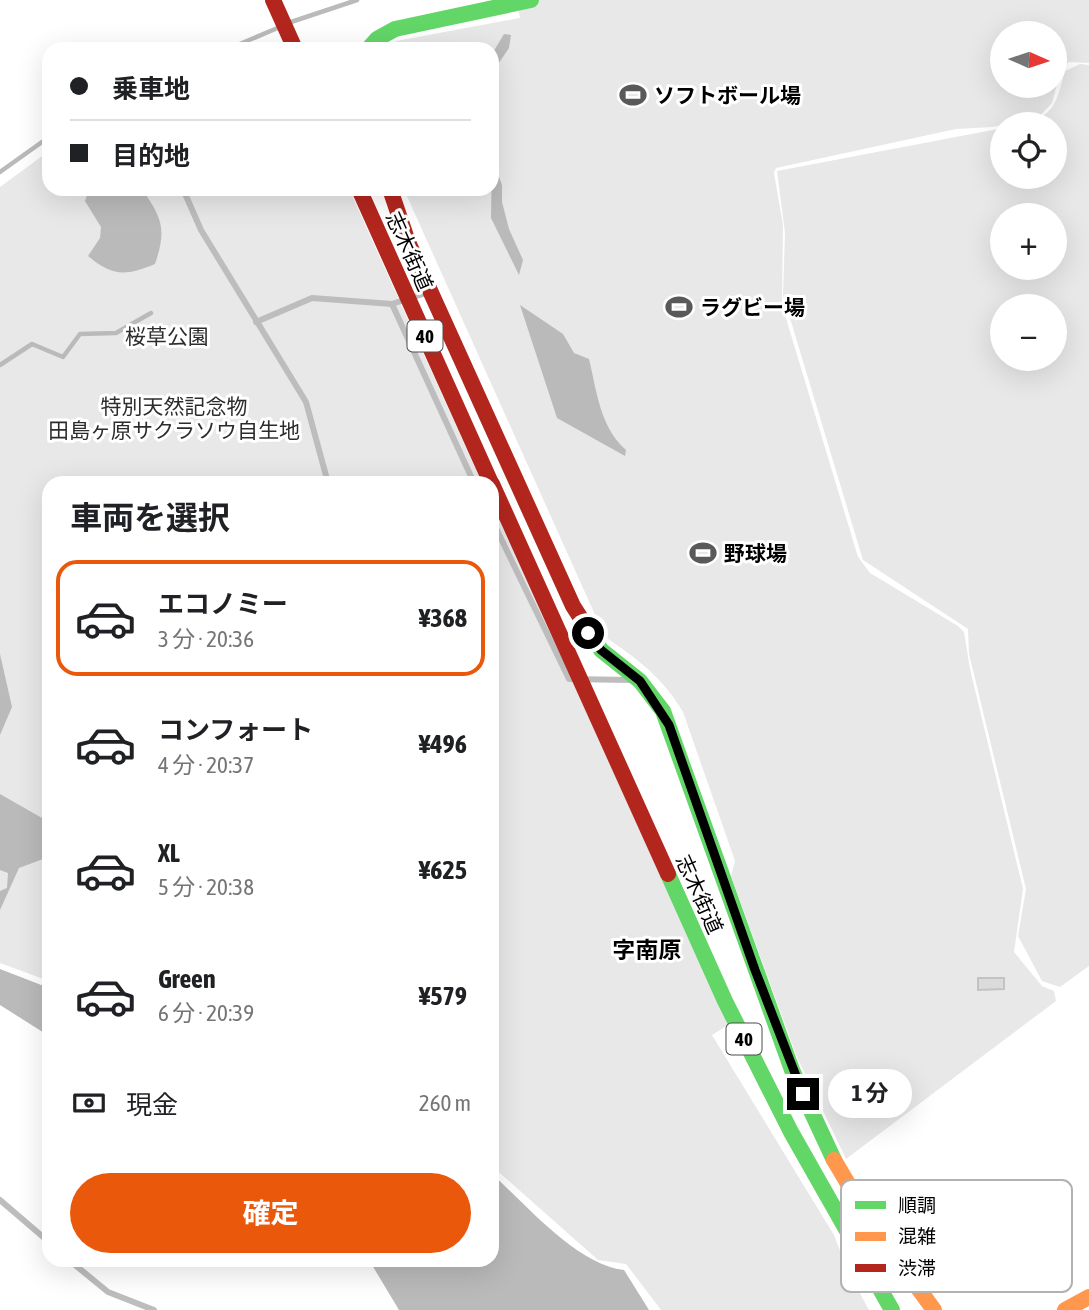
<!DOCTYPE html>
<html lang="ja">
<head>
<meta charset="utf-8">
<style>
	:root { --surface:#fff; --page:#f6f6f6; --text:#202124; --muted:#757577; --line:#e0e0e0; --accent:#ea580c }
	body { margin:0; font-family:"Asap Condensed","Noto Sans JP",sans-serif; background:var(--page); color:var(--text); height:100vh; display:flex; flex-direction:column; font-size:26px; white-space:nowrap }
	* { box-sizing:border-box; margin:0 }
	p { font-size:23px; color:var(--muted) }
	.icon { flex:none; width:38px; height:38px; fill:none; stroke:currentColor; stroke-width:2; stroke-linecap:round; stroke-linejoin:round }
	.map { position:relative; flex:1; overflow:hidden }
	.side { position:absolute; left:42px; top:476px; width:457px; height:791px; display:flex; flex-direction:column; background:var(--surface); border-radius:21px; box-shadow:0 7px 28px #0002 }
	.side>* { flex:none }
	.hud { position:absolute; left:42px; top:42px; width:457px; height:154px; border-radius:21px; box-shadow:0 7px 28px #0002; display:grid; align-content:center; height:154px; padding:0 28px; background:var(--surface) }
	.needle { width:46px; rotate:93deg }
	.buttons { position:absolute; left:990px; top:21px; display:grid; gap:14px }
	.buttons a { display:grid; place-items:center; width:77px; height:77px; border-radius:50%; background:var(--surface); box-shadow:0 7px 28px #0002; font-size:35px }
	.end { position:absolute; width:32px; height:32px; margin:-16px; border:9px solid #000; background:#fff; box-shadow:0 0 0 4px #fff }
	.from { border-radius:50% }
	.bubble { position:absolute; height:49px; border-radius:24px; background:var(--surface); box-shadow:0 7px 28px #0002; font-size:23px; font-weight:700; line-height:49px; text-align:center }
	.hud b { display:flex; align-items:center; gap:24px; height:66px; font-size:26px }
	.hud b+b { border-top:2px solid var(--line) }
	.hud i { width:18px; height:18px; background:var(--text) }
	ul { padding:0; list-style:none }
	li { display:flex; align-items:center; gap:21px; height:116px; margin:0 14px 10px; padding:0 14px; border:4px solid transparent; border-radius:21px }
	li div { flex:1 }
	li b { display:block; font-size:26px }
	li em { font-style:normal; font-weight:700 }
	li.active { border-color:var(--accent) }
	li>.icon { width:63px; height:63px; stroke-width:1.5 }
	h2 { padding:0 28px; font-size:32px; line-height:84px }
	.pay { display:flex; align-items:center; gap:18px; height:77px; padding:0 28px; font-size:26px }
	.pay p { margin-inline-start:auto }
	.cta { display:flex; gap:14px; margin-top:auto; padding:14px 28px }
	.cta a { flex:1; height:80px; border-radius:42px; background:var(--accent); color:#fff; font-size:28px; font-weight:700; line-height:80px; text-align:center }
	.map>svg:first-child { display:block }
	.green { fill:#e8e8e8; fill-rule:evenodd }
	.water { fill:#bababa }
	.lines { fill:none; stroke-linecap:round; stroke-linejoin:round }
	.stream { stroke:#bababa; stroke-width:4.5 }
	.building { fill:#dbdbdb; stroke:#c3c3c3; stroke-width:2 }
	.lane { stroke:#bdbdbd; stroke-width:6 }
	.fast { stroke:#63d668; stroke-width:16 }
	.slow { stroke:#ff974d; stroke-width:16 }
	.jam { stroke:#b3261e; stroke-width:16 }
	.route { stroke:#000; stroke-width:9 }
	.labels { text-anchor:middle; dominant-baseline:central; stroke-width:6; stroke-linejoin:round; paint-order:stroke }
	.shield { fill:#fff; stroke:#4c4c4c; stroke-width:2 }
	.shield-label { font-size:19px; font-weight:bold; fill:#000 }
	.poi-label { font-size:21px; font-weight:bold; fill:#000; stroke:#fff; text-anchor:start }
	.street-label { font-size:21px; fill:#000; stroke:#fff }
	.park-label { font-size:21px; fill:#2c2c2c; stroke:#fff }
	.neighbourhood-label { font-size:23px; font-weight:bold; fill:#000; stroke:#fff }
	.key { fill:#fff; stroke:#b2b2b2; stroke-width:2 }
	.key-label { font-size:19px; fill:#000 }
</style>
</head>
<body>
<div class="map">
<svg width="1089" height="1310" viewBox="0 0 1089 1310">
	<rect width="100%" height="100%" fill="#fff"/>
	<g class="green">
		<path d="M517 0H1089V63L1069 62 1062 66 1052 103 1038 118 992 127 956 129 776 168 774 173 783 225 782 305 858 557 870 573 958 626 964 632 970 669 1023 889 1014 952 1042 986 1054 991 1056 1001 846 1159 797 1057 731 876 735 861 683 712C663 678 638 659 605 637L406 194 404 189H492V49H385L396 41 520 18ZM1003 33H1055V86H1003Z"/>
		<path d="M1080 64 1089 65V966L1060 987 1042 981 1018 936 1026 889 969 654 968 629 863 560 783 295 785 233 777 171 1003 128V177H1055V124H1020C1055 117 1056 103 1065 71ZM1003 215H1055V268H1003ZM1003 306H1055V359H1003Z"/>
		<polygon points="49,151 49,189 349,189 482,483 49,483 49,981 0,963 0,187"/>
		<polygon points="492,504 728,1025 712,1035 834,1235 847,1269 869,1310 661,1310 626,1264 598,1260 492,1166"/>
	</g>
	<g class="water">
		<polygon points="504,34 511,35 509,48 492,73 492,54"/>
		<polygon points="492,158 502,185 502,202 509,229 523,260 519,275 491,218"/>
		<path d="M89 189H142C162 218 167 229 155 264 126 276 113 277 88 256L100 238 101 227 85 201Z"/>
		<path d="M520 305 563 334 574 353 589 359C597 392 600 427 626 450L625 456 557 418Z"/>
		<polygon points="0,654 12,707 0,735"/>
		<polygon points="0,794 49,822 49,838 43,859 19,868 0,910 0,891 7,888 8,873 0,870"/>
		<polygon points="0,969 49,988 49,1036 0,1005"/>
		<path d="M492 1174C528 1206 576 1264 624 1270L649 1310H399L369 1260H492Z"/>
	</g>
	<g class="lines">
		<g class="stream">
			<polyline points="288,23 357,0"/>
			<polyline points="228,49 280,27"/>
			<polyline points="0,172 49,137"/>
			<polyline points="0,365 32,344 63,357 80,334 116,333 151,313"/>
		</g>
	</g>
	<polygon class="building" points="978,978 1004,978 1004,989 978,990"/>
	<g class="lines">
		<g class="lane">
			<polyline points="183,189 201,230 306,402 328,483"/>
			<polyline points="392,304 474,483"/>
			<polyline points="256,322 312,298 392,304 429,292"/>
			<polyline points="492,520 569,679 632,680"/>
			<polyline points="0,1200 49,1242"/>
			<polyline points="69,1260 108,1292 154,1310"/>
		</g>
		<g class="fast">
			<polyline points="368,49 377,39 395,29 531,0"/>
			<polyline points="591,634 601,650 640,681 663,711 792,1070 834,1160"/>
			<polyline points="668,874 725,1001 791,1132 892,1310"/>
		</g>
		<g class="slow">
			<polyline points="834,1160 873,1226 934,1310"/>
			<polyline points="1065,1310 1089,1297"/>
		</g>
		<g class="jam">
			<polyline points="273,0 295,49"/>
			<polyline points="359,189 491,483"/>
			<polyline points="390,189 408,242 573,606 591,634"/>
			<polyline points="492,484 668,874"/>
		</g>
	</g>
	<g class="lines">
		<polyline class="route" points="588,633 601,650 640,681 669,725 755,970 803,1094"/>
	</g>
	<defs>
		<g id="stadium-bare" transform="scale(2.1)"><path d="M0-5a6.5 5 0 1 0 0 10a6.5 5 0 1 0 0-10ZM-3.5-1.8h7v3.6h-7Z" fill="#595959" stroke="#fff" stroke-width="2.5" paint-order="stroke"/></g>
	</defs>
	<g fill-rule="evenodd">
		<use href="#stadium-bare" x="633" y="95"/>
		<use href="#stadium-bare" x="679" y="307"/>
		<use href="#stadium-bare" x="703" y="553"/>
	</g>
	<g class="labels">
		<g class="shield">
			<rect x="407.5" y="320.5" width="35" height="31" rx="5"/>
			<rect x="726.5" y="1023.5" width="35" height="31" rx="5"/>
		</g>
		<g class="shield-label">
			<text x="425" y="336">40</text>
			<text x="744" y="1039">40</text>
		</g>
		<g class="poi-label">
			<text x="654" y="95">ソフトボール場</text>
			<text x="700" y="307">ラグビー場</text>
			<text x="724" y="553">野球場</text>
		</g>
		<g class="street-label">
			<text transform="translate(410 251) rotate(66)">志木街道</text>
			<text transform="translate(700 894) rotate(66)">志木街道</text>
		</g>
		<g class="park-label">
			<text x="167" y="336">桜草公園</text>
			<text x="174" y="406">特別天然記念物<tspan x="174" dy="24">田島ヶ原サクラソウ自生地</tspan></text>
		</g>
		<g class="neighbourhood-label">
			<text x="647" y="950">字南原</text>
		</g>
	</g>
	<rect x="841" y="1180" width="231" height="112" rx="10" class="key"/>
	<rect x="855" y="1201" width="31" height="8" fill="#63d668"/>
	<rect x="855" y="1232" width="31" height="9" fill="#ff974d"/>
	<rect x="855" y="1264" width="31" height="8" fill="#b3261e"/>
	<g class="key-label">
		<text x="898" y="1212">順調</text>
		<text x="898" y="1243">混雑</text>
		<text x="898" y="1275">渋滞</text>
	</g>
</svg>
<div class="buttons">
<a><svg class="needle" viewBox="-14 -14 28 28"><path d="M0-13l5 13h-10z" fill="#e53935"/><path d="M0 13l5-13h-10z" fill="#757577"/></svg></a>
<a><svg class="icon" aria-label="locate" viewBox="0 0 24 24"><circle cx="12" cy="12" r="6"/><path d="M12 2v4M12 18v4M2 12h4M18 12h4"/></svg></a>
<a>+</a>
<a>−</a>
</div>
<i class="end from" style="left:588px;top:633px"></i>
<i class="end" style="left:803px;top:1094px"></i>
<div class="bubble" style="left:828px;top:1069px;width:84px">1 分</div>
<div class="hud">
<b><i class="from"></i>乗車地</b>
<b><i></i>目的地</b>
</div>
<section class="side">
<h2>車両を選択</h2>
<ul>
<li class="active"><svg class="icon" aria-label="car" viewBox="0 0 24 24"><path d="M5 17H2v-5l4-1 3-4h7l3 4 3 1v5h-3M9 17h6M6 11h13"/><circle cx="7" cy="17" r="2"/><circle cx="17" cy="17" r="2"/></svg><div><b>エコノミー</b><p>3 分 · 20:36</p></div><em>¥368</em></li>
<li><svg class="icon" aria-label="car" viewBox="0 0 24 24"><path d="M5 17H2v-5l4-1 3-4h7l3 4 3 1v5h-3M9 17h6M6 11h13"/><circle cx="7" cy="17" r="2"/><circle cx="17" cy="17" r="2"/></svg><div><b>コンフォート</b><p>4 分 · 20:37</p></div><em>¥496</em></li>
<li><svg class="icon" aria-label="car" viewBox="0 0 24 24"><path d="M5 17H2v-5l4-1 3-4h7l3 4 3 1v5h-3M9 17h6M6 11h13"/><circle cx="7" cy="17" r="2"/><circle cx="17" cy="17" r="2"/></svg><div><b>XL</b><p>5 分 · 20:38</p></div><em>¥625</em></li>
<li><svg class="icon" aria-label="car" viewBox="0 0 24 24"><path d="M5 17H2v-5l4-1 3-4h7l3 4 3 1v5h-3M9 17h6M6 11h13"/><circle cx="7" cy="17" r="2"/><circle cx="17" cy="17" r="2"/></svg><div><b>Green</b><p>6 分 · 20:39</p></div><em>¥579</em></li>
</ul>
<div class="pay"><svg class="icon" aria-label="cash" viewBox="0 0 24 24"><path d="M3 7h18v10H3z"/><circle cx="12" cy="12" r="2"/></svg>現金<p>260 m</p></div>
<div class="cta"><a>確定</a></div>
</section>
</div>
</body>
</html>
